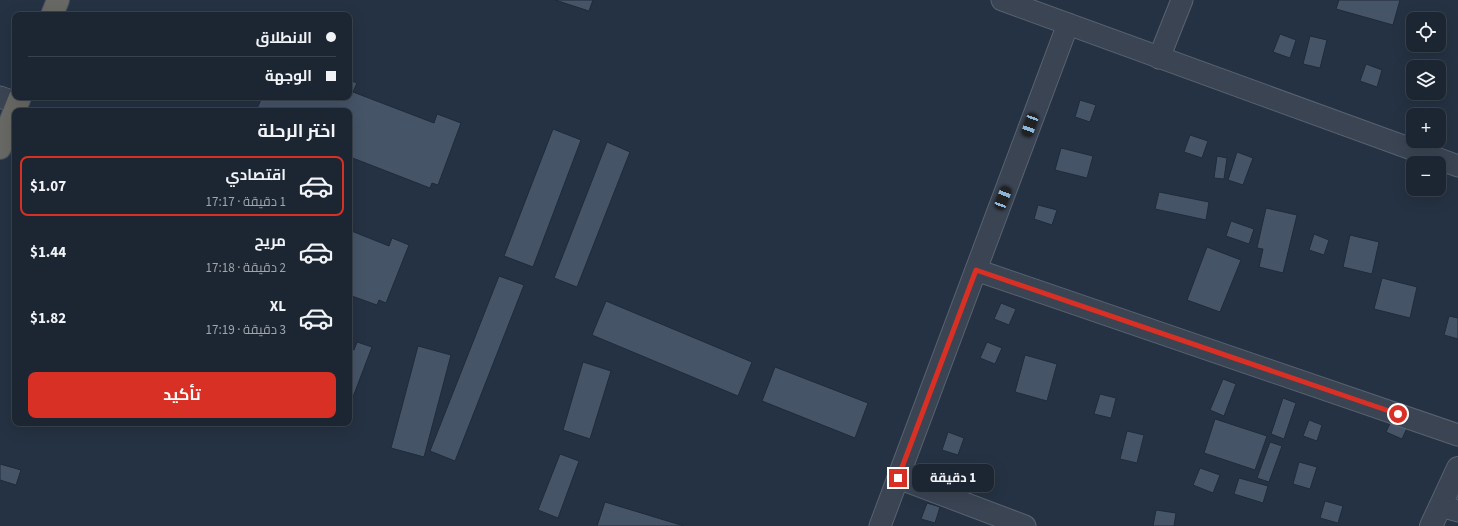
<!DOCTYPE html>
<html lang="ar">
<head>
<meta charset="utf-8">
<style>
	:root { --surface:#1c2632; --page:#29323e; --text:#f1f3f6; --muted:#a0a5ac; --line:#3a434d; --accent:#d93025 }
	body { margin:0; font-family:"Source Sans 3",Cairo,sans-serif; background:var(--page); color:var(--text); direction:rtl; height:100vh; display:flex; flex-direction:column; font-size:15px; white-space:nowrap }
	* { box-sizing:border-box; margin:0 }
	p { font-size:13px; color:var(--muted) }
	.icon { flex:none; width:22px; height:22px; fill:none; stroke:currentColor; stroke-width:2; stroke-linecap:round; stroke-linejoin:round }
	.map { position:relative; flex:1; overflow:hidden; direction:ltr }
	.side { position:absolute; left:12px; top:108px; width:340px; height:318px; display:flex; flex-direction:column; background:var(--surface); border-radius:8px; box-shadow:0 4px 16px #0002,0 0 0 1px var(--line); direction:rtl }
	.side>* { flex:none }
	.banner { position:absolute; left:12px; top:12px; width:340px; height:88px; border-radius:8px; box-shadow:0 4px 16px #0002,0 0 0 1px var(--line); direction:rtl; display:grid; align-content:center; height:88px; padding:0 16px; background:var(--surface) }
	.buttons { position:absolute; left:1406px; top:12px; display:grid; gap:8px }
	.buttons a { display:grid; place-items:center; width:40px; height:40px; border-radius:8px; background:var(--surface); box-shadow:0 4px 16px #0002,0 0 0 1px var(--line); font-size:20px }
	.end { position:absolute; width:18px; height:18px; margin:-9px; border:5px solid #d93025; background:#fff; box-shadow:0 0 0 2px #fff }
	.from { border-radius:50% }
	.bubble { position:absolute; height:28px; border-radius:8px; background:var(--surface); box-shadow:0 4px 16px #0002,0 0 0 1px var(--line); font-size:13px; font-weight:700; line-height:28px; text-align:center; direction:rtl }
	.car { position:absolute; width:12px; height:24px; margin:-12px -6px; border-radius:5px; box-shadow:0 0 3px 1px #0007; background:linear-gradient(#222 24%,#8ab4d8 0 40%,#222 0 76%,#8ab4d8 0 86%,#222 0) }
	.banner b { display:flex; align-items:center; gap:14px; height:38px; font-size:15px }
	.banner b+b { border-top:1px solid var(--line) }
	.banner i { width:10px; height:10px; background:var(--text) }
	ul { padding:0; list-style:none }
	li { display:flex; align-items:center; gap:12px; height:60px; margin:0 8px 6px; padding:0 8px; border:2px solid transparent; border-radius:8px }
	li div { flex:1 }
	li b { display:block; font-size:15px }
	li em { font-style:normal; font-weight:700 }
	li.current { border-color:var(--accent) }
	li>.icon { width:36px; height:36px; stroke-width:1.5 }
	h2 { padding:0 16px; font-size:18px; line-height:48px }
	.cta { display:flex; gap:8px; margin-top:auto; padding:8px 16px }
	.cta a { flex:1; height:46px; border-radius:8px; background:var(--accent); color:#fff; font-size:16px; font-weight:700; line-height:46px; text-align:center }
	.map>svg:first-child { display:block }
	.building { fill:#465468; stroke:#202b3a }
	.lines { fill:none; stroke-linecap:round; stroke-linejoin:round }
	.minor-casing { stroke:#586270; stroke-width:23 }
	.tertiary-casing { stroke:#586270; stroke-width:24 }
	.trunk-casing { stroke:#444f5d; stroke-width:24 }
	.minor { stroke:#3a4453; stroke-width:21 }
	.tertiary { stroke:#3a4453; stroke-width:22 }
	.trunk { stroke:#686864; stroke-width:22 }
	.route { stroke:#d93025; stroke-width:5 }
</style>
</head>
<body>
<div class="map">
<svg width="1458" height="526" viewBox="0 0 1458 526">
	<rect width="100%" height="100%" fill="#253243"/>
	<g class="building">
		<polygon points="555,0 593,0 589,11"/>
		<polygon points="1339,0 1400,0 1393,25 1336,9"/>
		<polygon points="1280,34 1296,40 1290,58 1273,52"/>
		<polygon points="1310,36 1327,40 1320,68 1303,64"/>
		<polygon points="1366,64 1382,70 1377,87 1360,81"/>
		<polygon points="349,80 357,83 353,92 434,123 437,114 461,123 438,185 432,183 430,188 350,157 349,160 349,111 256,111 262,97 349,97"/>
		<polygon points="1080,100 1096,105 1090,122 1075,117"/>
		<polygon points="553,129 581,140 533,267 504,256"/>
		<polygon points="1190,135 1208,141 1202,158 1184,152"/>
		<polygon points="607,142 630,152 577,287 554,278"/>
		<polygon points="1061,148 1093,156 1087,178 1055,170"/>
		<polygon points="1237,152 1253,158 1243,185 1228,180"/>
		<polygon points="1217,156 1227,158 1224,179 1214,178"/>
		<polygon points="1159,192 1209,202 1206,220 1155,209"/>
		<polygon points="1038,205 1057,210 1052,225 1034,219"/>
		<polygon points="1266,208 1297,215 1283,273 1259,267 1263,249 1257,248"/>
		<polygon points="1231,221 1254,229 1249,244 1226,236"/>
		<polygon points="349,230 389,246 392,238 409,245 386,303 379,300 377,305 349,295"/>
		<polygon points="1314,234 1329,240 1324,255 1309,250"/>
		<polygon points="1350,235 1379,242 1372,274 1343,267"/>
		<polygon points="1207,247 1241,260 1220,312 1187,300"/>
		<polygon points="499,276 524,285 455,461 430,451"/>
		<polygon points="1382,278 1417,287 1410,318 1374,309"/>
		<polygon points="606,301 752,362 738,396 592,335"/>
		<polygon points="1001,303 1016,309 1009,325 994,319"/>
		<polygon points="1449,316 1458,318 1458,339 1444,335"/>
		<polygon points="357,342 372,347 353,397 349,395 349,348 354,350"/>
		<polygon points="987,342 1002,348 995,364 980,358"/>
		<polygon points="418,346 451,355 424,457 391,448"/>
		<polygon points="1025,355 1057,364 1047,401 1015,392"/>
		<polygon points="583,362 611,371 590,439 563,430"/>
		<polygon points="775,367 868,403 855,438 762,401"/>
		<polygon points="1223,379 1236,384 1224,416 1210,410"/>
		<polygon points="1100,394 1116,398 1111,418 1094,414"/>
		<polygon points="1283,398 1296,403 1284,439 1271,434"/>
		<polygon points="1215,419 1267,436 1255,470 1204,453"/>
		<polygon points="1392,419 1408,426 1402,439 1386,432"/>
		<polygon points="1309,420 1322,425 1317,441 1303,436"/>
		<polygon points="1127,431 1144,435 1137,463 1120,459"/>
		<polygon points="948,432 964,438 958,455 942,450"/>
		<polygon points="1270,442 1282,446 1269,482 1257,478"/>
		<polygon points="560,454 579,461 558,518 538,510"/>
		<polygon points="1299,462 1317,467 1310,489 1293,484"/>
		<polygon points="0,464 21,470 16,485 0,480"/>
		<polygon points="1200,468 1220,475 1213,493 1193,485"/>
		<polygon points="1239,478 1268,486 1263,503 1234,494"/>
		<polygon points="1325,501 1343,506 1338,523 1320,518"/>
		<polygon points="605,502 684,526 597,526"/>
		<polygon points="927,503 940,507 935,523 921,519"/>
		<polygon points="1156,510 1176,513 1174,526 1153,526"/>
	</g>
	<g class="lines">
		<g class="minor-casing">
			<g id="minor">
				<polyline points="1002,0 1458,166"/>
				<polyline points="1159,58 1182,0"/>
				<polyline points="0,97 17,103"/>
				<polyline points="976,270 1458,435"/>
				<polyline points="898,478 1025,526"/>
				<polyline points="1440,506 1458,511"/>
				<polyline points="880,526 1068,24"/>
			</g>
		</g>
		<g class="tertiary-casing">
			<polyline id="tertiary" points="1431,526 1458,468"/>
		</g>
		<g class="trunk-casing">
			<g id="trunk">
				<polyline points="52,15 58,0"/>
				<polyline points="0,148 20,97"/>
			</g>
		</g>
		<use href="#minor" class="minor"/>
		<use href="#tertiary" class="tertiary"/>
		<use href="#trunk" class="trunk"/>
	</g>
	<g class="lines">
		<polyline class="route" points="898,478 976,270 1398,414"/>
	</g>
</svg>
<div class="buttons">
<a><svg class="icon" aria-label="locate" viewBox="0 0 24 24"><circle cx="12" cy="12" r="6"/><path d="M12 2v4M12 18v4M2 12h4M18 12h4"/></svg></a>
<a><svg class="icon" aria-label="layers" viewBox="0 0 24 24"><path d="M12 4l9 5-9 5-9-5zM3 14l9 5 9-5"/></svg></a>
<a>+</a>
<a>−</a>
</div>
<i class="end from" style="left:1398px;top:414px"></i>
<i class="end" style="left:898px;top:478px"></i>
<div class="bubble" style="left:912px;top:464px;width:82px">1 دقيقة</div>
<i class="car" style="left:1030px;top:125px;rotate:200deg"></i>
<i class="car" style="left:1003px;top:198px;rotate:21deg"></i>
<div class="banner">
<b><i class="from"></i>الانطلاق</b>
<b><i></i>الوجهة</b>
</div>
<section class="side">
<h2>اختر الرحلة</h2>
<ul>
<li class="current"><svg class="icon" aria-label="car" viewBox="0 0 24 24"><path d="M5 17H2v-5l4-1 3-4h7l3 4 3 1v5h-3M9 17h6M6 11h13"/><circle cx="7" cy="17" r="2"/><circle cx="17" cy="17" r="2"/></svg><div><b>اقتصادي</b><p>1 دقيقة · 17:17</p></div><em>$1.07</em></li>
<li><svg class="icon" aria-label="car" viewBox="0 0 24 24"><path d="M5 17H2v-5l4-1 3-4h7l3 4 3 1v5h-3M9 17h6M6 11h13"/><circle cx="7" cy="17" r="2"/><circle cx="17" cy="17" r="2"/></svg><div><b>مريح</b><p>2 دقيقة · 17:18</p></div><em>$1.44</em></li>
<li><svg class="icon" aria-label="car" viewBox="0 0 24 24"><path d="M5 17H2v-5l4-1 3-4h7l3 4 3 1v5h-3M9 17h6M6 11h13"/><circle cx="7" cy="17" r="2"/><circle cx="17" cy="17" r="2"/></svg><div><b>XL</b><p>3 دقيقة · 17:19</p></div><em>$1.82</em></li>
</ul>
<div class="cta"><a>تأكيد</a></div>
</section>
</div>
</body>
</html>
